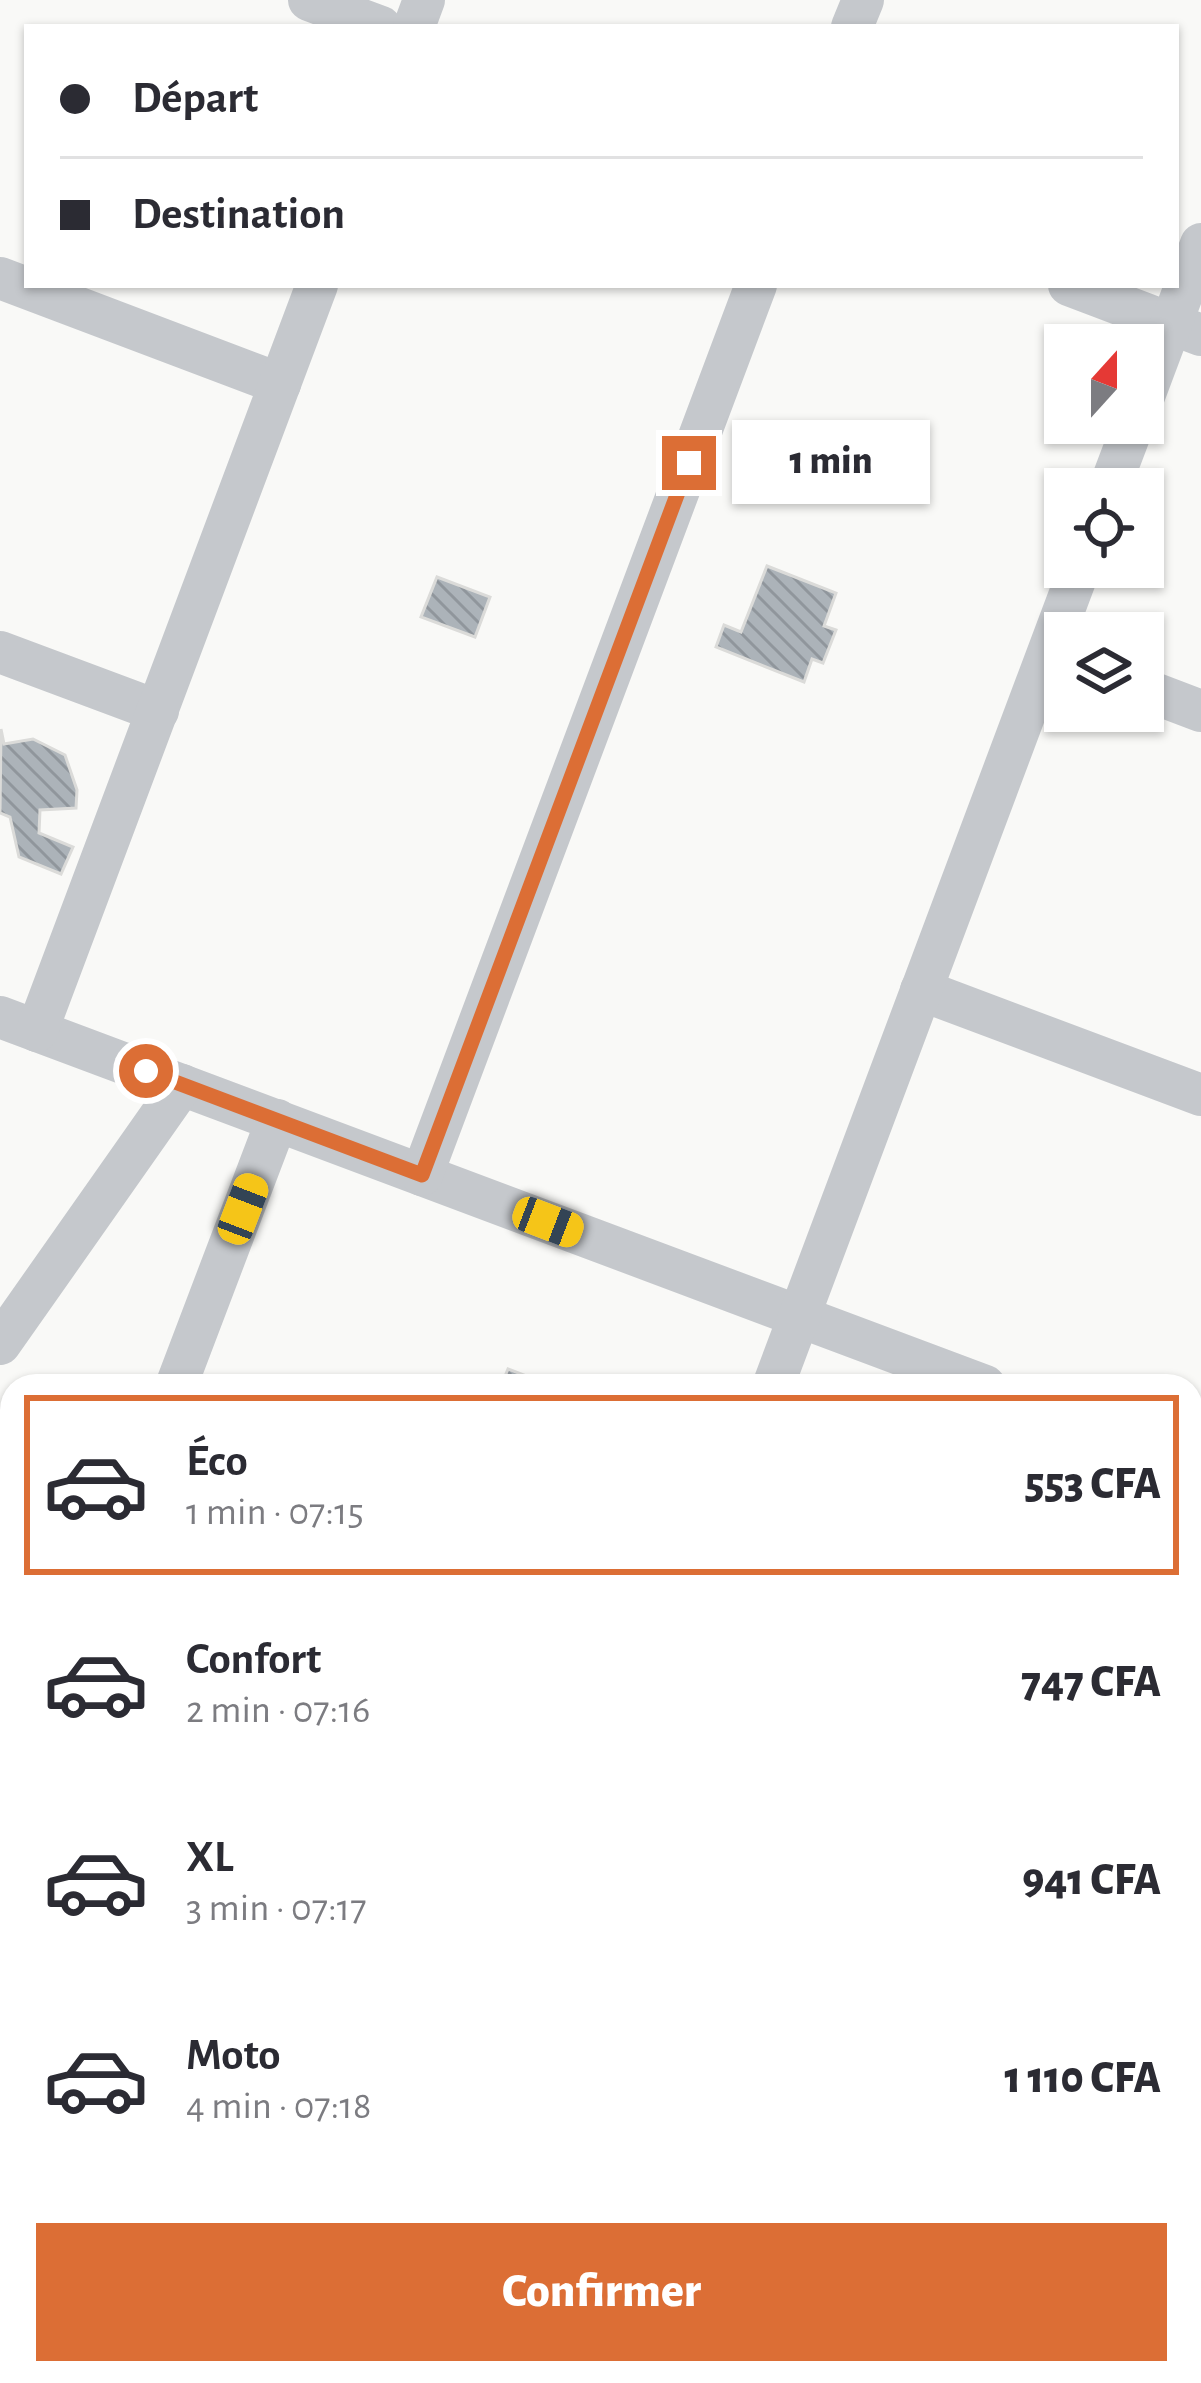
<!DOCTYPE html>
<html lang="fr">
<head>
<meta charset="utf-8">
<style>
	:root { --surface:#fff; --page:#f7f7f7; --text:#2b2b33; --muted:#7c7c81; --line:#e1e1e2; --accent:#dc6e35 }
	body { margin:0; font-family:"Alegreya Sans",sans-serif; background:var(--page); color:var(--text); height:100vh; display:flex; flex-direction:column; font-size:45px; white-space:nowrap }
	* { box-sizing:border-box; margin:0 }
	p { font-size:39px; color:var(--muted) }
	.icon { flex:none; width:66px; height:66px; fill:none; stroke:currentColor; stroke-width:2; stroke-linecap:round; stroke-linejoin:round }
	.map { position:relative; flex:1; overflow:hidden }
	.panel { position:absolute; left:0px; top:1374px; width:1203px; height:1011px; display:flex; flex-direction:column; background:var(--surface); border-radius:36px 36px 0 0; box-shadow:0 3px 9px #0004 }
	.panel>* { flex:none }
	.guide { position:absolute; left:24px; top:24px; width:1155px; height:264px; border-radius:0px; box-shadow:0 3px 9px #0004; display:grid; align-content:center; height:264px; padding:0 36px; background:var(--surface) }
	.needle { width:78px; rotate:21deg }
	.tools { position:absolute; left:1044px; top:324px; display:grid; gap:24px }
	.tools a { display:grid; place-items:center; width:120px; height:120px; border-radius:0px; background:var(--surface); box-shadow:0 3px 9px #0004; font-size:60px }
	.end { position:absolute; width:54px; height:54px; margin:-27px; border:15px solid #dc6e35; background:#fff; box-shadow:0 0 0 6px #fff }
	.from { border-radius:50% }
	.bubble { position:absolute; height:84px; border-radius:0px; background:var(--surface); box-shadow:0 3px 9px #0004; font-size:39px; font-weight:800; line-height:84px; text-align:center }
	.car { position:absolute; width:36px; height:72px; margin:-36px -18px; border-radius:15px; box-shadow:0 0 9px 3px #0007; background:linear-gradient(#f5c518 24%,#345 0 40%,#f5c518 0 76%,#345 0 86%,#f5c518 0) }
	.guide b { display:flex; align-items:center; gap:42px; height:114px; font-size:45px }
	.guide b+b { border-top:3px solid var(--line) }
	.guide i { width:30px; height:30px; background:var(--text) }
	ul { padding:21px 0 0; list-style:none }
	li { display:flex; align-items:center; gap:36px; height:180px; margin:0 24px 18px; padding:0 12px; border:6px solid transparent; border-radius:0px }
	li div { flex:1 }
	li b { display:block; font-size:45px }
	li em { font-style:normal; font-weight:800 }
	li.current { border-color:var(--accent) }
	li>.icon { width:108px; height:108px; stroke-width:1.5 }
	.cta { display:flex; gap:24px; margin-top:auto; padding:24px 36px }
	.cta a { flex:1; height:138px; border-radius:0px; background:var(--accent); color:#fff; font-size:48px; font-weight:800; line-height:138px; text-align:center }
	.map>svg:first-child { display:block }
	.building { fill:url(#building-back-hatch); stroke:#dbdbd9; stroke-width:3 }
	.lines { fill:none; stroke-linecap:round; stroke-linejoin:round }
	.minor { stroke:#c5c8cc; stroke-width:42 }
	.route { stroke:#dc6e35; stroke-width:15 }
</style>
</head>
<body>
<div class="map">
<svg width="1201" height="2383" viewBox="0 0 1201 2383">
	<defs>
		<pattern id="building-back-hatch" width="6" height="6" patternUnits="userSpaceOnUse" patternTransform="scale(3)"><rect width="6" height="6" fill="#acb3b9"/><path d="M-1 5l2 2M0 0l6 6M5-1l2 2" fill="none" stroke="#90969c"/></pattern>
	</defs>
	<rect width="100%" height="100%" fill="#f9f9f7"/>
	<g class="building">
		<polygon points="767,566 836,593 824,626 836,630 823,663 812,659 804,682 716,647 724,625 741,632"/>
		<polygon points="437,577 490,597 475,637 421,617"/>
		<polygon points="1,729 4,744 33,739 65,755 77,790 76,808 40,810 39,833 73,847 61,874 19,857 10,817 0,813"/>
		<polygon points="508,1369 552,1386 501,1386"/>
	</g>
	<g class="lines">
		<g class="minor">
			<polyline points="309,0 381,27"/>
			<polyline points="414,27 424,0"/>
			<polyline points="852,27 863,0"/>
			<polyline points="0,278 280,384"/>
			<polyline points="1069,285 1201,335"/>
			<polyline points="1143,399 1201,244"/>
			<polyline points="1109,489 1134,423"/>
			<polyline points="0,652 158,711"/>
			<polyline points="1143,689 1201,711"/>
			<polyline points="921,990 1201,1095"/>
			<polyline points="0,1017 985,1386"/>
			<polyline points="37,1031 317,285"/>
			<polyline points="422,1175 756,285"/>
			<polyline points="0,1344 182,1085"/>
			<polyline points="176,1386 277,1120"/>
			<polyline points="773,1386 1080,567"/>
			<polyline points="1191,1463 1201,1467"/>
			<polyline points="1191,1776 1201,1762"/>
			<polyline points="0,1848 12,1816"/>
			<polyline points="0,2017 12,2022"/>
			<polyline points="1019,2373 1039,2383"/>
			<polyline points="431,2383 438,2373"/>
			<polyline points="766,2383 773,2373"/>
			<polyline points="921,2383 925,2373"/>
		</g>
	</g>
	<g class="lines">
		<polyline class="route" points="146,1071 422,1175 689,463"/>
	</g>
</svg>
<div class="tools">
<a><svg class="needle" viewBox="-14 -14 28 28"><path d="M0-13l5 13h-10z" fill="#e53935"/><path d="M0 13l5-13h-10z" fill="#7c7c81"/></svg></a>
<a><svg class="icon" aria-label="locate" viewBox="0 0 24 24"><circle cx="12" cy="12" r="6"/><path d="M12 2v4M12 18v4M2 12h4M18 12h4"/></svg></a>
<a><svg class="icon" aria-label="layers" viewBox="0 0 24 24"><path d="M12 4l9 5-9 5-9-5zM3 14l9 5 9-5"/></svg></a>
</div>
<i class="end from" style="left:146px;top:1071px"></i>
<i class="end" style="left:689px;top:463px"></i>
<div class="bubble" style="left:732px;top:420px;width:198px">1 min</div>
<i class="car" style="left:243px;top:1209px;rotate:21deg"></i>
<i class="car" style="left:548px;top:1222px;rotate:111deg"></i>
<div class="guide">
<b><i class="from"></i>Départ</b>
<b><i></i>Destination</b>
</div>
<section class="panel">
<ul>
<li class="current"><svg class="icon" aria-label="car" viewBox="0 0 24 24"><path d="M5 17H2v-5l4-1 3-4h7l3 4 3 1v5h-3M9 17h6M6 11h13"/><circle cx="7" cy="17" r="2"/><circle cx="17" cy="17" r="2"/></svg><div><b>Éco</b><p>1 min · 07:15</p></div><em>553 CFA</em></li>
<li><svg class="icon" aria-label="car" viewBox="0 0 24 24"><path d="M5 17H2v-5l4-1 3-4h7l3 4 3 1v5h-3M9 17h6M6 11h13"/><circle cx="7" cy="17" r="2"/><circle cx="17" cy="17" r="2"/></svg><div><b>Confort</b><p>2 min · 07:16</p></div><em>747 CFA</em></li>
<li><svg class="icon" aria-label="car" viewBox="0 0 24 24"><path d="M5 17H2v-5l4-1 3-4h7l3 4 3 1v5h-3M9 17h6M6 11h13"/><circle cx="7" cy="17" r="2"/><circle cx="17" cy="17" r="2"/></svg><div><b>XL</b><p>3 min · 07:17</p></div><em>941 CFA</em></li>
<li><svg class="icon" aria-label="car" viewBox="0 0 24 24"><path d="M5 17H2v-5l4-1 3-4h7l3 4 3 1v5h-3M9 17h6M6 11h13"/><circle cx="7" cy="17" r="2"/><circle cx="17" cy="17" r="2"/></svg><div><b>Moto</b><p>4 min · 07:18</p></div><em>1 110 CFA</em></li>
</ul>
<div class="cta"><a>Confirmer</a></div>
</section>
</div>
</body>
</html>
